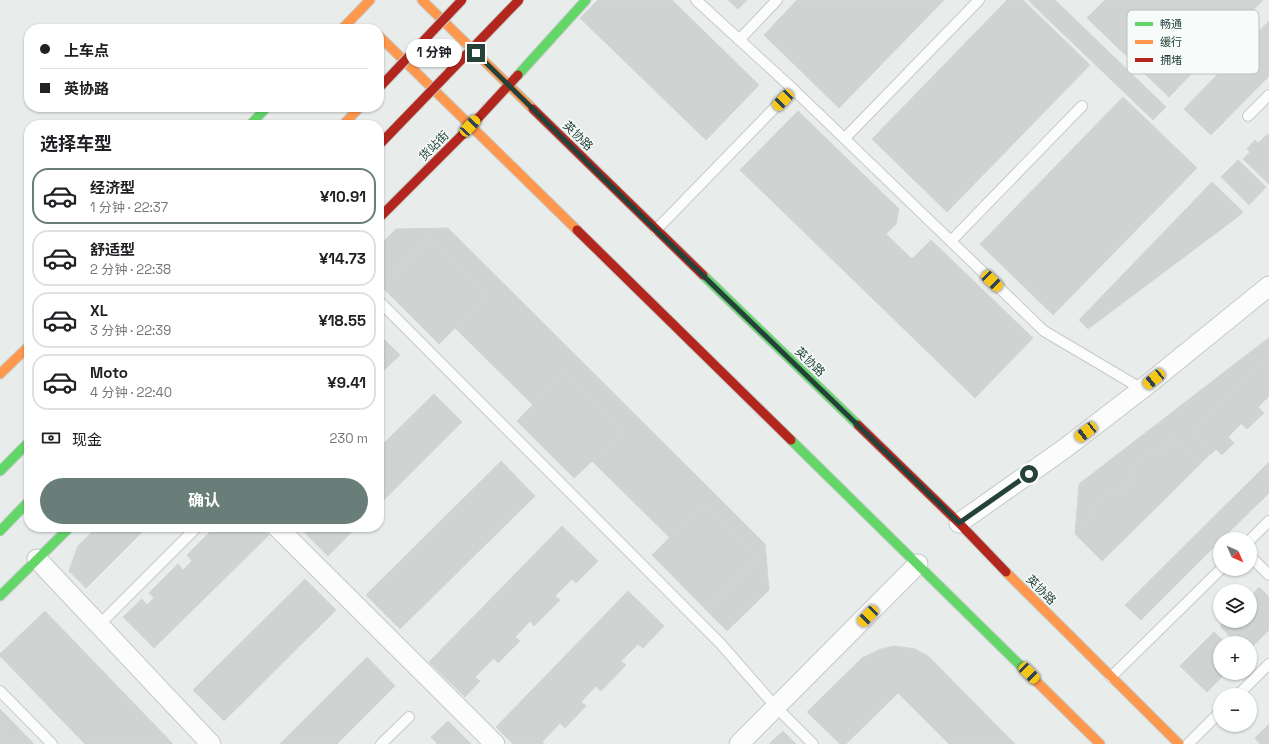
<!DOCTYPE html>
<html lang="zh">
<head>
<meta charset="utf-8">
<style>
	:root { --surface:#fff; --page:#f6f6f6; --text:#202124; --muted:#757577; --line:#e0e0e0; --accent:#697e78 }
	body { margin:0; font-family:"Space Grotesk","Noto Sans SC",sans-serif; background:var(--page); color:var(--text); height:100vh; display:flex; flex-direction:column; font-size:15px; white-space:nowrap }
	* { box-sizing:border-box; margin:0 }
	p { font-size:13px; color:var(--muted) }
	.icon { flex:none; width:22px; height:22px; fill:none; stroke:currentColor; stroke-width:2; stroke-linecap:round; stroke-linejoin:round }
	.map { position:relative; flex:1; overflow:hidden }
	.side { position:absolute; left:24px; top:120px; width:360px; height:412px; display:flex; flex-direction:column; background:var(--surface); border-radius:16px; box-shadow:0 1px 3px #0004 }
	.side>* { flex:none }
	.banner { position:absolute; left:24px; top:24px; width:360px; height:88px; border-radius:16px; box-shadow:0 1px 3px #0004; display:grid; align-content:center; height:88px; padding:0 16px; background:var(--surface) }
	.needle { width:26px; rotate:135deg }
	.controls { position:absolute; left:1213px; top:532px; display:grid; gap:8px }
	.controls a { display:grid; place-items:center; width:44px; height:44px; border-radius:50%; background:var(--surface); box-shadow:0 1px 3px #0004; font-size:20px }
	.end { position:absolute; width:18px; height:18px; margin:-9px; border:5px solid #24423a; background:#fff; box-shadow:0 0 0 2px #fff }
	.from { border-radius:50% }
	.bubble { position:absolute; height:28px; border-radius:14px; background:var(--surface); box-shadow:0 1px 3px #0004; font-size:13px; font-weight:700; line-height:28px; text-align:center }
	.car { position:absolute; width:12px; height:24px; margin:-12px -6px; border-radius:5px; box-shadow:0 0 3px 1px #0007; background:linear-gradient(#f5c518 24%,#345 0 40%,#f5c518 0 76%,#345 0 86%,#f5c518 0) }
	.banner b { display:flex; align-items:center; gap:14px; height:38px; font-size:15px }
	.banner b+b { border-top:1px solid var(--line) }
	.banner i { width:10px; height:10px; background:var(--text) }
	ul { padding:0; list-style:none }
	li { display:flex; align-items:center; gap:12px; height:56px; margin:0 8px 6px; padding:0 8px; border:2px solid var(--line); border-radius:16px }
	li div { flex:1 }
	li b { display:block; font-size:15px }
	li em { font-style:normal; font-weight:700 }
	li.selected { border-color:var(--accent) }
	li>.icon { width:36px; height:36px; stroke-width:1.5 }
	h2 { padding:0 16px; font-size:18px; line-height:48px }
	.pay { display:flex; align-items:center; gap:10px; height:44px; padding:0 16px; font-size:15px }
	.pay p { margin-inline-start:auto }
	.button { display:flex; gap:8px; margin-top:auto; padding:8px 16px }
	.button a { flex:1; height:46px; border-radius:24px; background:var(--accent); color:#fff; font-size:16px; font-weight:700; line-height:46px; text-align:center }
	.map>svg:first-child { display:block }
	.building { fill:#cfd4d2; stroke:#d1d6d4 }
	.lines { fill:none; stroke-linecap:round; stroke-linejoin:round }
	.lane-casing { stroke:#c5cac8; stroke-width:12 }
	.street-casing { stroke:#c5cac8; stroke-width:21 }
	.fast-casing { stroke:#c3cbc8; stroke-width:11 }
	.slow-casing { stroke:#c3cbc8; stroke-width:11 }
	.jam-casing { stroke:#c3cbc8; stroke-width:11 }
	.lane { stroke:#fcfcfc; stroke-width:10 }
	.street { stroke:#fcfcfc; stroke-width:19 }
	.fast { stroke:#63d668; stroke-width:9 }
	.slow { stroke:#ff974d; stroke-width:9 }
	.jam { stroke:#b3261e; stroke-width:9 }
	.jam-bridge-casing { stroke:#c3ccc9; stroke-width:11; stroke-linecap:butt }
	.jam-bridge { stroke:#b3261e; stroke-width:9 }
	.route { stroke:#24423a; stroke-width:5 }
	.labels { text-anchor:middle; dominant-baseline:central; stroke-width:3; stroke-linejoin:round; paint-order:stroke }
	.street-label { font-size:12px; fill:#24423a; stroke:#f7fbf9 }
	.key { fill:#f7fbf9; stroke:#b8c4c0; stroke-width:1 }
	.key-label { font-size:11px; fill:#24423a }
</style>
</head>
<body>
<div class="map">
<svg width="1269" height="744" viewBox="0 0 1269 744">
	<rect width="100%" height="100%" fill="#e8edeb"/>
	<g class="building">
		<polygon points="598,0 672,0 759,85 706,140 580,18"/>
		<polygon points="728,0 747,0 738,9"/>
		<polygon points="797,0 944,0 839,108 764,35"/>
		<polygon points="1007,0 1023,0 1090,65 947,212 872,139"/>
		<polygon points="1028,0 1055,0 1166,107 1153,120"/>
		<polygon points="1105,0 1263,0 1169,97 1087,18"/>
		<polygon points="1269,21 1269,76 1211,135 1184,109"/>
		<polygon points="1123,97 1197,168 1053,315 980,244"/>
		<polygon points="798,111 899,209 896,224 886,234 912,259 931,240 1033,338 975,398 740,170"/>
		<polygon points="1268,134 1269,135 1269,184 1243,159 1250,152 1247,149 1255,140 1258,143"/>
		<polygon points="1238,160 1266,187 1249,205 1221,177"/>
		<polygon points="1212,182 1243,212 1235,219 1088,329 1079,320"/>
		<polygon points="448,228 765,544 769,590 727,631 652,555 670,538 592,461 574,478 517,421 533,405 455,328 439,344 379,284 379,246 396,229"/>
		<polygon points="431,238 488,295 439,344 382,287"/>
		<polygon points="379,334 400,355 379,375"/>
		<polygon points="1269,338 1269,350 1262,343"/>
		<polygon points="1262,343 1269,350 1269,396 1102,561 1075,534 1079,484"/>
		<polygon points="1269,354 1269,396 1258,407 1264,413 1247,429 1241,423 1228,437 1234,443 1222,455 1216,449 1211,454 1190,432"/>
		<polygon points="564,373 622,431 574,478 517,421"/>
		<polygon points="434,394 462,422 379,505 379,448"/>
		<polygon points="1175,437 1201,463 1102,561 1076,535 1093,519 1087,513 1109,491 1115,497 1134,478 1128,471 1152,448 1158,454"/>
		<polygon points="501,461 535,496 400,629 366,595"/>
		<polygon points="1269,462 1269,493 1222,539 1220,539 1220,541 1141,620 1125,605"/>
		<polygon points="703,504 758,559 707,610 652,555"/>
		<polygon points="562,526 598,561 576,583 572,579 555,596 560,600 534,626 530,621 515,637 520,641 498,663 494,658 475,677 480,681 465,697 429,662"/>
		<polygon points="97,527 147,527 86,588 69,571 78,546"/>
		<polygon points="215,527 220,533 226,527 261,527 269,535 154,648 123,617 142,599 147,605 154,598 149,593 178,564 183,570 192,561 187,555"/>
		<polygon points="299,527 357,527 328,556"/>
		<polygon points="305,579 336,610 224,721 193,690"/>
		<polygon points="1259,587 1269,597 1269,630 1250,649 1250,643 1236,643 1220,626 1225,621 1250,621 1250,597"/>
		<polygon points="628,591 664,626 643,648 638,644 621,661 626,665 601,691 596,686 581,702 586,706 565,728 560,723 542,742 544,744 513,744 496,727"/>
		<polygon points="45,611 173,744 85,744 0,656 0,654"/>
		<polygon points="1214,632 1226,643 1220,643 1220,673 1226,673 1207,692 1180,666"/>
		<polygon points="895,646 915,649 928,656 1015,744 949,744 898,693 846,744 840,744 807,712 862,658 881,649"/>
		<polygon points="367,657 395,686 337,744 280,744"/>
		<polygon points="0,709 34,744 0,744"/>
		<polygon points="448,721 471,744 436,744 437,743 431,737"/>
		<polygon points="1269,724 1269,744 1260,744 1255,738"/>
		<polygon points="783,731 796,744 769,744"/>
	</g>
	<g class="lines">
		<g class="lane-casing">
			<g id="lane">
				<polyline points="696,0 793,89 1044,331 1142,389"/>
				<polyline points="739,40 777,0"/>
				<polyline points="1248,116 1269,95"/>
				<polyline points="845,138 979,0"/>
				<polyline points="656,230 793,89"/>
				<polyline points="951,241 1082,106"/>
				<polyline points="379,301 720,643 776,707 813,744"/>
				<polyline points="1250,540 1269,521"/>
				<polyline points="1250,556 1269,575"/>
				<polyline points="99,625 197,527"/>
				<polyline points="1111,677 1221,569"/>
				<polyline points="0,691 52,744"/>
				<polyline points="1238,695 1269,664"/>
				<polyline points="381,744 409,717"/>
				<polyline points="1188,744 1220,712"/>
			</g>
		</g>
		<g class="street-casing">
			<g id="street">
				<polyline points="959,523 1064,449 1142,389 1269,286"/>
				<polyline points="277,527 495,744"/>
				<polyline points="37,559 211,744"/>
				<polyline points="739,744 918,564"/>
			</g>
		</g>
		<g class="fast-casing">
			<g id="fast">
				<polyline points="518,75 586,0"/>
				<polyline points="250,125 267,107"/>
				<polyline points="703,275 858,425"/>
				<polyline points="791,440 1036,681"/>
				<polyline points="0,471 29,442"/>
				<polyline points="0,531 29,501"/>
				<polyline points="0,596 70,527"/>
			</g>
		</g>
		<g class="slow-casing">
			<g id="slow">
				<polyline points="422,0 533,109"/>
				<polyline points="342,29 370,0"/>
				<polyline points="379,36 577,230"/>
				<polyline points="343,125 360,107"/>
				<polyline points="0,374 29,346"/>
				<polyline points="1006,572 1179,744"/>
				<polyline points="1036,681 1100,744"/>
			</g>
		</g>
		<g class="jam-casing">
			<g id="jam">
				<polyline points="533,109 703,275"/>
				<polyline points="379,218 470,127 518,75"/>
				<polyline points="577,230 791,440"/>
				<polyline points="858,425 959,523 1006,572"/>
			</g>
		</g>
		<use href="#lane" class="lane"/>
		<use href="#street" class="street"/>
		<use href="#fast" class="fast"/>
		<use href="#slow" class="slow"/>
		<use href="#jam" class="jam"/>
		<g class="jam-bridge-casing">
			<g id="jam-bridge">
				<polyline points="379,88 462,0"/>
				<polyline points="379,145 519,0"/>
			</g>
		</g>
		<use href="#jam-bridge" class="jam-bridge"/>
	</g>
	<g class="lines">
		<polyline class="route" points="476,53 656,230 959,523 1029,474"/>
	</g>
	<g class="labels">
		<g class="street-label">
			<text transform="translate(578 136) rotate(44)">英协路</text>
			<text transform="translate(434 146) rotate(-45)">货站街</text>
			<text transform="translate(810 362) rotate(44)">英协路</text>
			<text transform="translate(1041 590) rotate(45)">英协路</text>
		</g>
	</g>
	<rect x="1127" y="10" width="132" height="64" rx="6" class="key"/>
	<rect x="1135" y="22" width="18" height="4" fill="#63d668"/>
	<rect x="1135" y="40" width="18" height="4" fill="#ff974d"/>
	<rect x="1135" y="58" width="18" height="4" fill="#b3261e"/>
	<g class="key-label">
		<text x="1160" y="28">畅通</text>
		<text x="1160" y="46">缓行</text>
		<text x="1160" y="64">拥堵</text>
	</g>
</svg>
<div class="controls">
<a><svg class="needle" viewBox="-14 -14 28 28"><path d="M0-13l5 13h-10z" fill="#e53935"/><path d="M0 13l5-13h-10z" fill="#757577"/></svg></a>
<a><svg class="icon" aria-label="layers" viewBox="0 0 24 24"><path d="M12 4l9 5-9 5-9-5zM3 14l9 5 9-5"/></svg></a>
<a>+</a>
<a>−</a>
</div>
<i class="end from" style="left:1029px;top:474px"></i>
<i class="end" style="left:476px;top:53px"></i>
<div class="bubble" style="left:406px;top:39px;width:56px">1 分钟</div>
<i class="car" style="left:783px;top:100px;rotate:224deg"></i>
<i class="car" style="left:470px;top:126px;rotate:43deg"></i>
<i class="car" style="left:992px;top:281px;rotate:134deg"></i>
<i class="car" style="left:1154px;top:379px;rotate:231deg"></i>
<i class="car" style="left:1086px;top:432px;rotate:232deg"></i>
<i class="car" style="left:868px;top:616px;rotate:224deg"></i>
<i class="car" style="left:1029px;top:673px;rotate:135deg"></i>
<div class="banner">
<b><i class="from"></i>上车点</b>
<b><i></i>英协路</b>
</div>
<section class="side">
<h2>选择车型</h2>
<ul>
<li class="selected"><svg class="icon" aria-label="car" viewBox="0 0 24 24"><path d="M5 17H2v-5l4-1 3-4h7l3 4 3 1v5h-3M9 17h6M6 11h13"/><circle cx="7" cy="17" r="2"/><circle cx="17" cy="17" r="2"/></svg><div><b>经济型</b><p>1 分钟 · 22:37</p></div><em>¥10.91</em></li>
<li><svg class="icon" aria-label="car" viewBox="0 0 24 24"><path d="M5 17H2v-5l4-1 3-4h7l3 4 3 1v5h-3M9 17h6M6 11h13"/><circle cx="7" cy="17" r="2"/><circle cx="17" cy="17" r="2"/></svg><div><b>舒适型</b><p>2 分钟 · 22:38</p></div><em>¥14.73</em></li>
<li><svg class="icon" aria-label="car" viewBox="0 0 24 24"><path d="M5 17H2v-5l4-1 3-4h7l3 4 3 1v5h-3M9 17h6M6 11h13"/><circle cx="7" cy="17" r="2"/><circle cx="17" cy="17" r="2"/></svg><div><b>XL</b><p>3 分钟 · 22:39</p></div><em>¥18.55</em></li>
<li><svg class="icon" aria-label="car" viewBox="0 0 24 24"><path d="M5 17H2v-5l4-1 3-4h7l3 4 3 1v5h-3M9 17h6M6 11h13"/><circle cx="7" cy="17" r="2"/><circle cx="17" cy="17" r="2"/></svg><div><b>Moto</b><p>4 分钟 · 22:40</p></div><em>¥9.41</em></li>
</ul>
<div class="pay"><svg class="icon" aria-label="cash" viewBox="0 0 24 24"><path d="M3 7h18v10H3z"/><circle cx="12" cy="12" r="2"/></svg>现金<p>230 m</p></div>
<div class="button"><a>确认</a></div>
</section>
</div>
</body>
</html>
